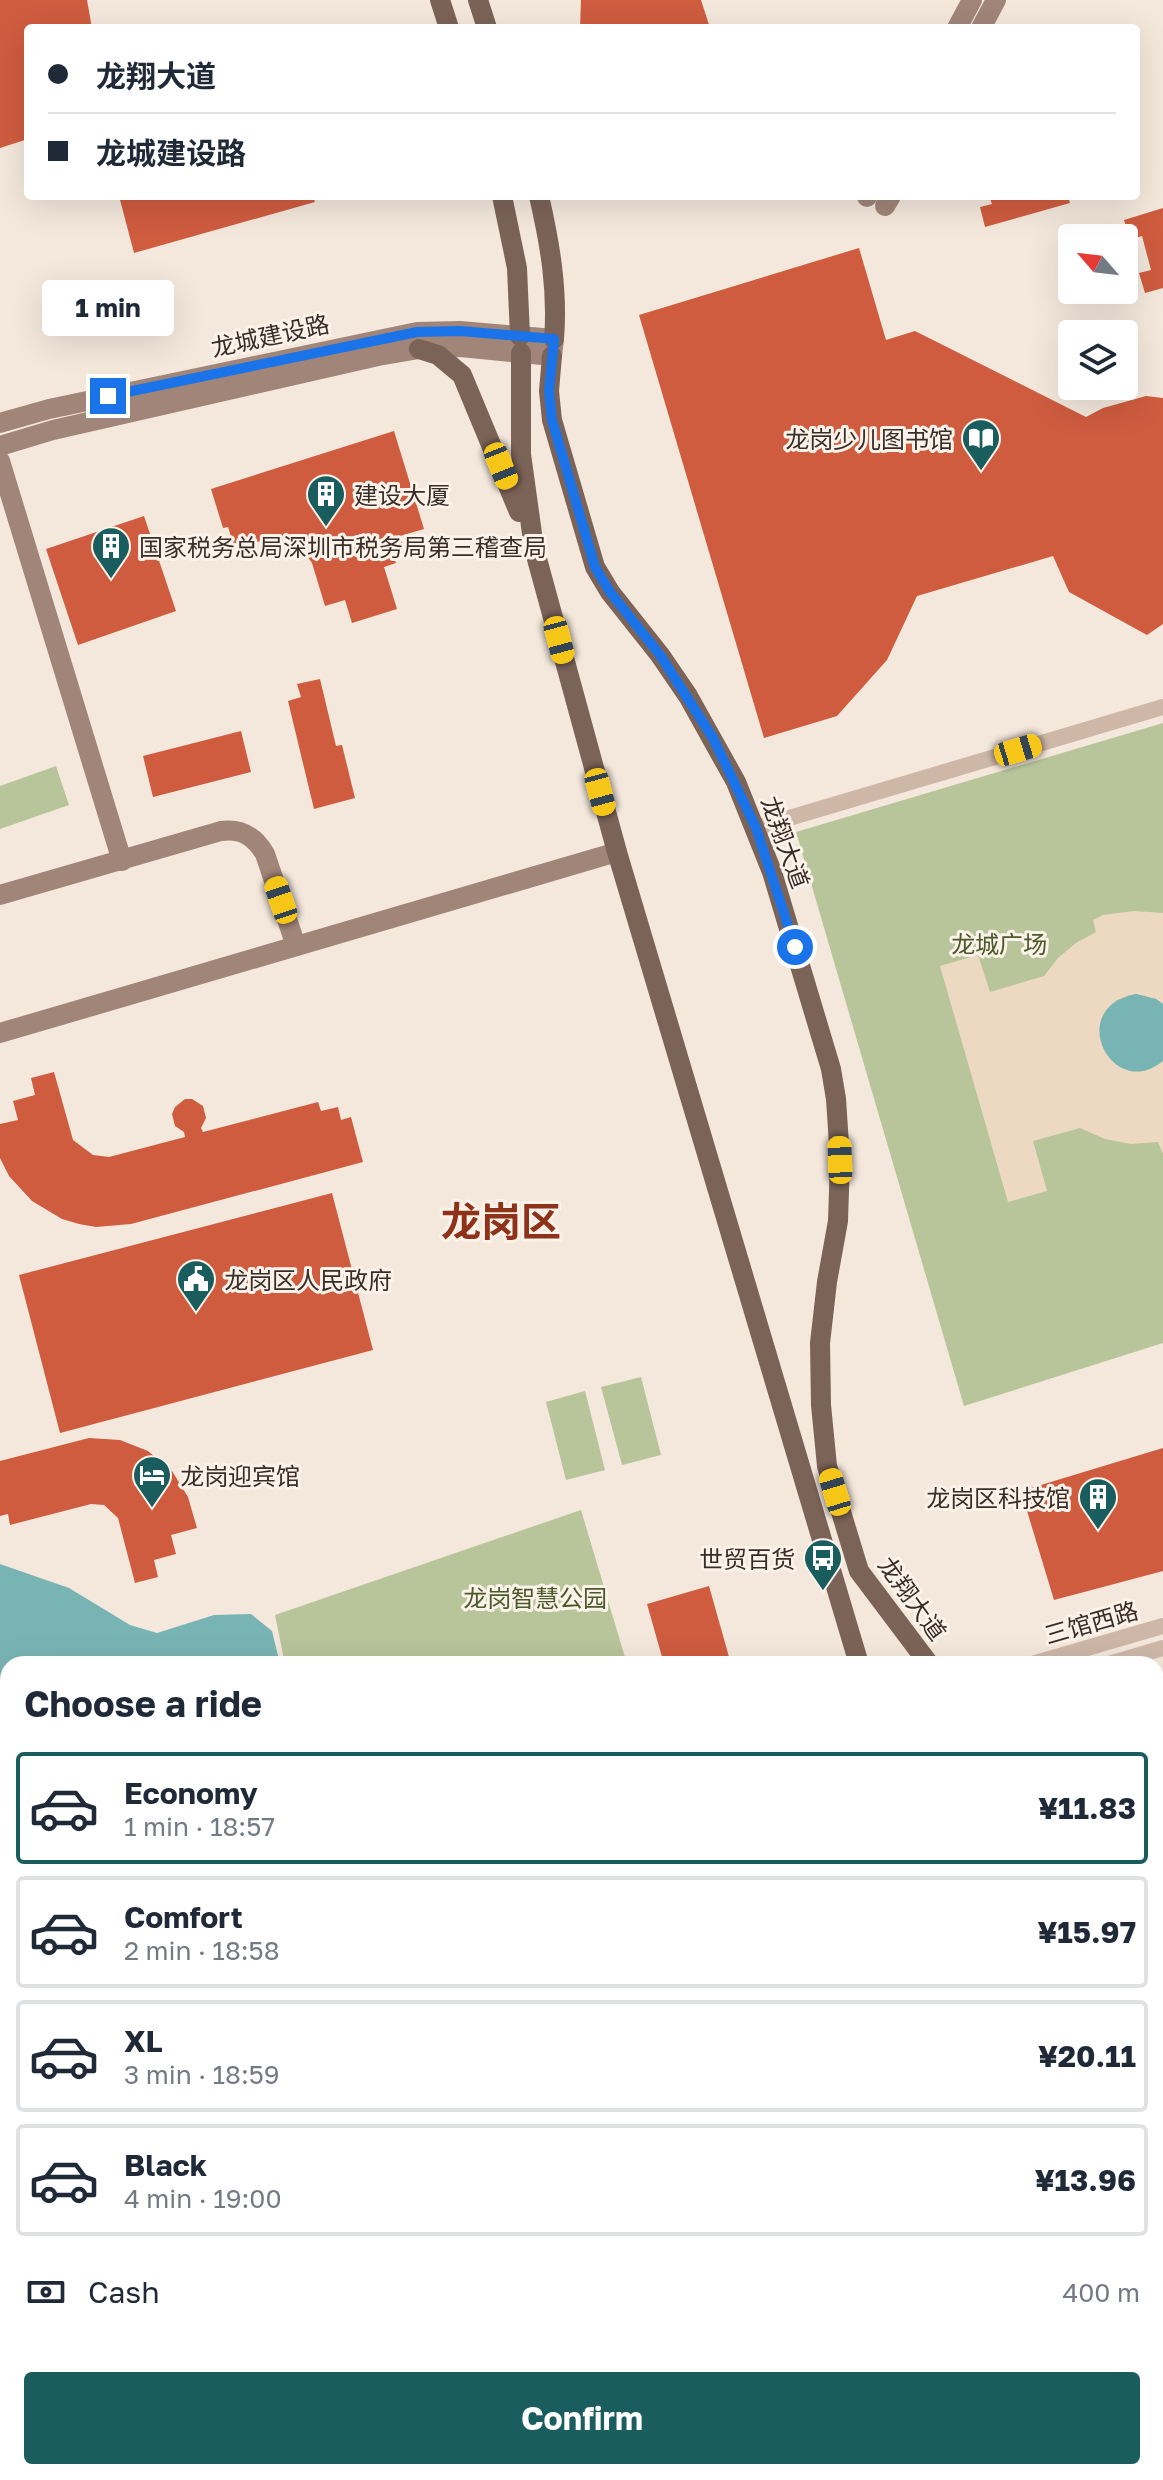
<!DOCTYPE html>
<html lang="en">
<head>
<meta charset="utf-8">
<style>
	:root { --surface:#fff; --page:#f2f2f3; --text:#1f2937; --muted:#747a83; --line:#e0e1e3; --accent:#1a5d5f }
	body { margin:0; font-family:"Golos Text","Noto Sans SC",sans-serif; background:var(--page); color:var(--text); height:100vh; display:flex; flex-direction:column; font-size:30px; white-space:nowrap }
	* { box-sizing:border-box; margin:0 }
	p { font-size:26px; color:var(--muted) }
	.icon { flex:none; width:44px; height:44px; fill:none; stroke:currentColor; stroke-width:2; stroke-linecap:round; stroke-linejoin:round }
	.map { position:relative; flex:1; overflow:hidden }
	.panel { position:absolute; left:0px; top:1656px; width:1164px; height:824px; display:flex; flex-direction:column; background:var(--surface); border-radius:24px 24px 0 0; box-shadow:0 8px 32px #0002 }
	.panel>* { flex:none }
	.guide { position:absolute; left:24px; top:24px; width:1116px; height:176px; border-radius:8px; box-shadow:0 8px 32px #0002; display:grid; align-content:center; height:176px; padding:0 24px; background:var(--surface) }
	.needle { width:52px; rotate:298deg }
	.tools { position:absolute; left:1058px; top:224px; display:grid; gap:16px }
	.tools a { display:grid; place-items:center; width:80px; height:80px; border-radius:8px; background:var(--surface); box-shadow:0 8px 32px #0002; font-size:40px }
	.end { position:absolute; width:36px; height:36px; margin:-18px; border:10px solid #1a73e8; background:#fff; box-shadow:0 0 0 4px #fff }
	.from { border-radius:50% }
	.bubble { position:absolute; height:56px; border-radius:8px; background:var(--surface); box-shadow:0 8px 32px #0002; font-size:26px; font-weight:700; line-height:56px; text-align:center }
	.car { position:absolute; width:24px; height:48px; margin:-24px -12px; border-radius:10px; box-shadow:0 0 6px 2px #0007; background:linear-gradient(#f5c518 24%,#345 0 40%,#f5c518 0 76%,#345 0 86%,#f5c518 0) }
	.guide b { display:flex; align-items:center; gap:28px; height:76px; font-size:30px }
	.guide b+b { border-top:2px solid var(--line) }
	.guide i { width:20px; height:20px; background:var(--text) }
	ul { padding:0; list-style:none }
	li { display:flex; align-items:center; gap:24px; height:112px; margin:0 16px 12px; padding:0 8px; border:4px solid var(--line); border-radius:8px }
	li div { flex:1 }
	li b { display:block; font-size:30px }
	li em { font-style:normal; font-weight:700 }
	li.selected { border-color:var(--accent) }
	li>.icon { width:72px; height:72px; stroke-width:1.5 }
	h2 { padding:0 24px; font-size:36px; line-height:96px }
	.pay { display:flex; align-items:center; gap:20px; height:88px; padding:0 24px; font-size:30px }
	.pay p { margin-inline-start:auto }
	.primary-button { display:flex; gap:16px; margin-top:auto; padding:16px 24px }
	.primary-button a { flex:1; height:92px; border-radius:8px; background:var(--accent); color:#fff; font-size:32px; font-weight:700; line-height:92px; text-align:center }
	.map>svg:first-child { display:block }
	.green { fill:#b8c59b }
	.plaza { fill:#edd9c2 }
	.water { fill:#79b4b4 }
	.building { fill:#cf5c3f }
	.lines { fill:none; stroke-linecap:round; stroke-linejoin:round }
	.street { stroke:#ceb7a7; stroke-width:16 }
	.secondary { stroke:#a18578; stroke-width:20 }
	.primary { stroke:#7c6358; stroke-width:20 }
	.route { stroke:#1a73e8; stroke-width:10 }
	.labels { text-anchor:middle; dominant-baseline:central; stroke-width:6; stroke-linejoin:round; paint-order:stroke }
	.street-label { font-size:24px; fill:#392d28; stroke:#fbf2e9 }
	.poi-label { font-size:24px; fill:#392d28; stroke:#fbf2e9; text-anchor:start }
	.park-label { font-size:24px; fill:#4a5a2a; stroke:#fbf2e9 }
	.town-label { font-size:40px; font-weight:bold; fill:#8f321a; stroke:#fbf2e9 }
</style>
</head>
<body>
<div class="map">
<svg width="1163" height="2480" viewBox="0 0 1163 2480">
	<rect width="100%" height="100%" fill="#f4e8dc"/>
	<g class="green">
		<polygon points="1163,723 1163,1343 964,1406 796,832"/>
		<polygon points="56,766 69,805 0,829 0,786"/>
		<polygon points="641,1377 661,1455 622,1465 601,1387"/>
		<polygon points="585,1391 605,1470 566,1480 546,1402"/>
		<polygon points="581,1510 627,1664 285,1664 275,1615"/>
	</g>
	<polygon class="plaza" points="1134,911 1163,913 1163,1004 1156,999 1136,994 1117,1000 1110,1006 1157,1065 1163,1061 1163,1154 1158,1142 1131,1144 1105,1139 1080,1128 1033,1141 1047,1191 1008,1202 940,966 978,955 990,992 1044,976 1058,958 1076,943 1096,932 1093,920 1103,915"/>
	<g class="water">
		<path d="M1136 994 1156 999 1163 1004V1061C1112 1103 1064 1007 1136 994Z"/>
		<polygon points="0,1564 69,1588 130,1625 157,1633 214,1615 251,1614 272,1631 280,1664 8,1664 8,1899 0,1899"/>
	</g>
	<g class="building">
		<polygon points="0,0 87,0 92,28 28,28 28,139 0,148"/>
		<polygon points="581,0 701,0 710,28 580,28"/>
		<polygon points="119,196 313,196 315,202 134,253"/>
		<polygon points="989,196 1068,196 1070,203 985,227 980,207 992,204"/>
		<polygon points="1163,208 1163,288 1145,293 1139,273 1151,270 1142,236 1130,240 1124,220"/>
		<polygon points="859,248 886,340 915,331 1086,417 1103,408 1146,396 1163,398 1163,624 1147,635 1069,592 1053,556 917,596 887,660 837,716 764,738 639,315"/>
		<polygon points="394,431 424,529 400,536 404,548 392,552 396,563 384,567 397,609 352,623 345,600 325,606 312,563 301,548 294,543 267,539 235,549 228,527 223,528 211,489"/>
		<polygon points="144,516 176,611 78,645 46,549"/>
		<polygon points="320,679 336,746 342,745 355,798 314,809 288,701 301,697 297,684"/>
		<polygon points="241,731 251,772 153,797 143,756"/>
		<polygon points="54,1072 73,1140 93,1155 109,1157 185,1137 184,1132 175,1126 172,1114 175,1107 185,1099 192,1099 203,1106 206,1118 201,1128 203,1132 318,1102 321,1111 338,1107 341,1120 351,1117 363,1162 131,1224 96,1227 79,1224 62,1219 32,1201 9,1176 0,1158 0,1124 18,1120 13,1101 35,1095 31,1078"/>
		<polygon points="332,1193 373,1350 60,1433 19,1275"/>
		<polygon points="89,1438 120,1440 148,1451 172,1471 188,1497 197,1528 171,1535 176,1554 154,1560 158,1577 135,1583 118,1518 104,1505 91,1504 10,1525 8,1514 0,1516 0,1461"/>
		<polygon points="1163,1448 1163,1571 1054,1600 1021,1491"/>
		<polygon points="709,1586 731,1664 664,1664 647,1604"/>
		<polygon points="1163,1697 1163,2080 1162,2080 1156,2058 1156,1699"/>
		<polygon points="8,1955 8,2177 7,2177 0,2153 0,1958"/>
		<polygon points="249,2472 433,2472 429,2480 252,2480"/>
	</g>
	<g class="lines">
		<g class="street">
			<polyline points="756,828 1163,707"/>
			<polyline points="1032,1664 1163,1626"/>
			<polyline points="1109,1664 1163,1648"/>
			<polyline points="804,2472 806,2480"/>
		</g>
		<g class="secondary">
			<polyline points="957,28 972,0"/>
			<polyline points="981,28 996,0"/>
			<polyline points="867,197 867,196"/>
			<polyline points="885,206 891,196"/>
			<polyline points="0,423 49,409 417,332 460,331 554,339 552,356 461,347 419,349 378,356 53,430 0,446"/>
			<polyline points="0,461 122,861"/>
			<path d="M0 895 221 831C242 828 255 837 265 854L296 946"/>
			<polyline points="0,1033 617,852"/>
			<polyline points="0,2397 8,2424"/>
			<polyline points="22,2472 24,2480"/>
			<polyline points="0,2477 1,2480"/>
		</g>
		<g class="primary">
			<polyline points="440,0 449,28"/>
			<polyline points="478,0 487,28"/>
			<polyline points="502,196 517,268 520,336"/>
			<path d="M539 196C550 244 558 290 554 339"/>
			<polyline points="419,349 438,355 462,375 519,512"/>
			<polyline points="521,353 521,454 534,548 617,852 859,1664"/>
			<polyline points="552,356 549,391 552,420 595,567 610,592 660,655 688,696 736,782 772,872 831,1069 836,1099 840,1160 838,1221 827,1282 820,1343 821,1405 827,1466 859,1571 929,1664"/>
			<polyline points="1156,2433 1163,2457"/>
			<polyline points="1117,2472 1119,2480"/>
		</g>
	</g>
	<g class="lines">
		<polyline class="route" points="108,396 417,332 460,331 554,339 549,391 552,420 595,567 610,592 660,655 713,738 756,828 795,947"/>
	</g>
	<defs>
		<g id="library-pin" transform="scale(2)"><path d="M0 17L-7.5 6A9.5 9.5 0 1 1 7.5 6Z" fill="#1a5d5f" stroke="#fbf2e9"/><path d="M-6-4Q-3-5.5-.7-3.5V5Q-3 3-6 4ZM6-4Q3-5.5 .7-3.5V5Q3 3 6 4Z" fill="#fff"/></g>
		<g id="building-pin" transform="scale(2)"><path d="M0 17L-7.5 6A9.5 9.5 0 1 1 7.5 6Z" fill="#1a5d5f" stroke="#fbf2e9"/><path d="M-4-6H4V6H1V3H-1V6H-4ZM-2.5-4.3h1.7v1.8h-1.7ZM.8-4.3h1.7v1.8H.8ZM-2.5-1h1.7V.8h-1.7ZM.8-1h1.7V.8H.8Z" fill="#fff"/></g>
		<g id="civic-pin" transform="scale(2)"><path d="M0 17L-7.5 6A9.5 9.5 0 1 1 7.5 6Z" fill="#1a5d5f" stroke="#fbf2e9"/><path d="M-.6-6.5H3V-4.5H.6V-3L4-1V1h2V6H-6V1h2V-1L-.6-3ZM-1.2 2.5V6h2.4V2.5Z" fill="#fff"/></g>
		<g id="hotel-pin" transform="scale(2)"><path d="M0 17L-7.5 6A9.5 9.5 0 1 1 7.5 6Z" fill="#1a5d5f" stroke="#fbf2e9"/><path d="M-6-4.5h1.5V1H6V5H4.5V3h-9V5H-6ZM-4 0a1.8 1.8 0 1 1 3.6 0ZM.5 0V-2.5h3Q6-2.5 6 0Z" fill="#fff"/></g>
		<g id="bus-pin" transform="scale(2)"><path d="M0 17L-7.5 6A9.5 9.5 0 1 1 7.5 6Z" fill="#1a5d5f" stroke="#fbf2e9"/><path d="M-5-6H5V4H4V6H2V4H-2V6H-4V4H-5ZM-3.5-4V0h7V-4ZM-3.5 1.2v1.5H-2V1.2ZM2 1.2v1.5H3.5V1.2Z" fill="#fff"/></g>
	</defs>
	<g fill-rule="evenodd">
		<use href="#library-pin" x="981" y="438"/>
		<use href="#building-pin" x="326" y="494"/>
		<use href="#building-pin" x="111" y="546"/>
		<use href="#civic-pin" x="196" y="1279"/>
		<use href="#hotel-pin" x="152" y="1475"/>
		<use href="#building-pin" x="1098" y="1497"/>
		<use href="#bus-pin" x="823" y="1558"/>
	</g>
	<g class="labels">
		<g class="street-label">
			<text transform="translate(270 335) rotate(-12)">龙城建设路</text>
			<text transform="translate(786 842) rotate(70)">龙翔大道</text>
			<text transform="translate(913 1598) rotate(54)">龙翔大道</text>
			<text transform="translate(1091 1622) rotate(-16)">三馆西路</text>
		</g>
		<g class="poi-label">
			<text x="953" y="438" text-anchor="end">龙岗少儿图书馆</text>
			<text x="354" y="494">建设大厦</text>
			<text x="139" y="546">国家税务总局深圳市税务局第三稽查局</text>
			<text x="224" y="1279">龙岗区人民政府</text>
			<text x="180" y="1475">龙岗迎宾馆</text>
			<text x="1070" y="1497" text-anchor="end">龙岗区科技馆</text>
			<text x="795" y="1558" text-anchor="end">世贸百货</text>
		</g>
		<g class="park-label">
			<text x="999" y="943">龙城广场</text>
			<text x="535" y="1597">龙岗智慧公园</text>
		</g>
		<g class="town-label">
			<text x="501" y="1221">龙岗区</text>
		</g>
	</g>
</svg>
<div class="tools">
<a><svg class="needle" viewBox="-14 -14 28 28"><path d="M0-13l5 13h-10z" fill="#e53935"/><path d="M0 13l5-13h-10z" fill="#747a83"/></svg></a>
<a><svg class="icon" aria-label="layers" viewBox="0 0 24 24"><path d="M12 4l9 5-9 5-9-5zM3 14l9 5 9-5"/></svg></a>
</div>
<i class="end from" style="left:795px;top:947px"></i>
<i class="end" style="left:108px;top:396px"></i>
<div class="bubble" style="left:42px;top:280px;width:132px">1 min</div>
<i class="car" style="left:501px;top:466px;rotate:158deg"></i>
<i class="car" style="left:559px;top:640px;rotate:165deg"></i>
<i class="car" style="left:1018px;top:750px;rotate:73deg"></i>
<i class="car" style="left:600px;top:792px;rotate:165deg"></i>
<i class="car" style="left:281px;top:900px;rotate:341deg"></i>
<i class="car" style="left:840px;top:1160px;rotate:358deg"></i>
<i class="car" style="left:835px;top:1492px;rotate:343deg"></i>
<div class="guide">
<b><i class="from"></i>龙翔大道</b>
<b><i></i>龙城建设路</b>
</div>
<section class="panel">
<h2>Choose a ride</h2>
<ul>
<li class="selected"><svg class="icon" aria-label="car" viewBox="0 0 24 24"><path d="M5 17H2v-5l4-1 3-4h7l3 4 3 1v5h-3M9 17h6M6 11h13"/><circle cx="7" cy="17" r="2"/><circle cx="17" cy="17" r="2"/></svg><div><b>Economy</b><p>1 min · 18:57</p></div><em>¥11.83</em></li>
<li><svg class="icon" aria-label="car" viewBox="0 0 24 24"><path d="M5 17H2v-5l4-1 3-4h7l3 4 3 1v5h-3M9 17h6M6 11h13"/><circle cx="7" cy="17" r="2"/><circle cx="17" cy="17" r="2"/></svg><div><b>Comfort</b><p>2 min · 18:58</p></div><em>¥15.97</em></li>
<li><svg class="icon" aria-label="car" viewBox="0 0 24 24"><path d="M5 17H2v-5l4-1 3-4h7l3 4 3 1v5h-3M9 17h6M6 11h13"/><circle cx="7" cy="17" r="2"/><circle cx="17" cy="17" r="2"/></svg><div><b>XL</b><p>3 min · 18:59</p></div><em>¥20.11</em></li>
<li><svg class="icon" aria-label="car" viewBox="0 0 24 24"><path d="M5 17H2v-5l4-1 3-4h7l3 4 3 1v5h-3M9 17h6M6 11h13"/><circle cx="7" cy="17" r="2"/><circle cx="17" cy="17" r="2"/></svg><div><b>Black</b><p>4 min · 19:00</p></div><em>¥13.96</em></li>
</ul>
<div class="pay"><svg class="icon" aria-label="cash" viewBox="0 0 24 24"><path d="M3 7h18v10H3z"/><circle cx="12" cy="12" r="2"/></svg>Cash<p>400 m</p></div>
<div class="primary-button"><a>Confirm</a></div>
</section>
</div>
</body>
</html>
